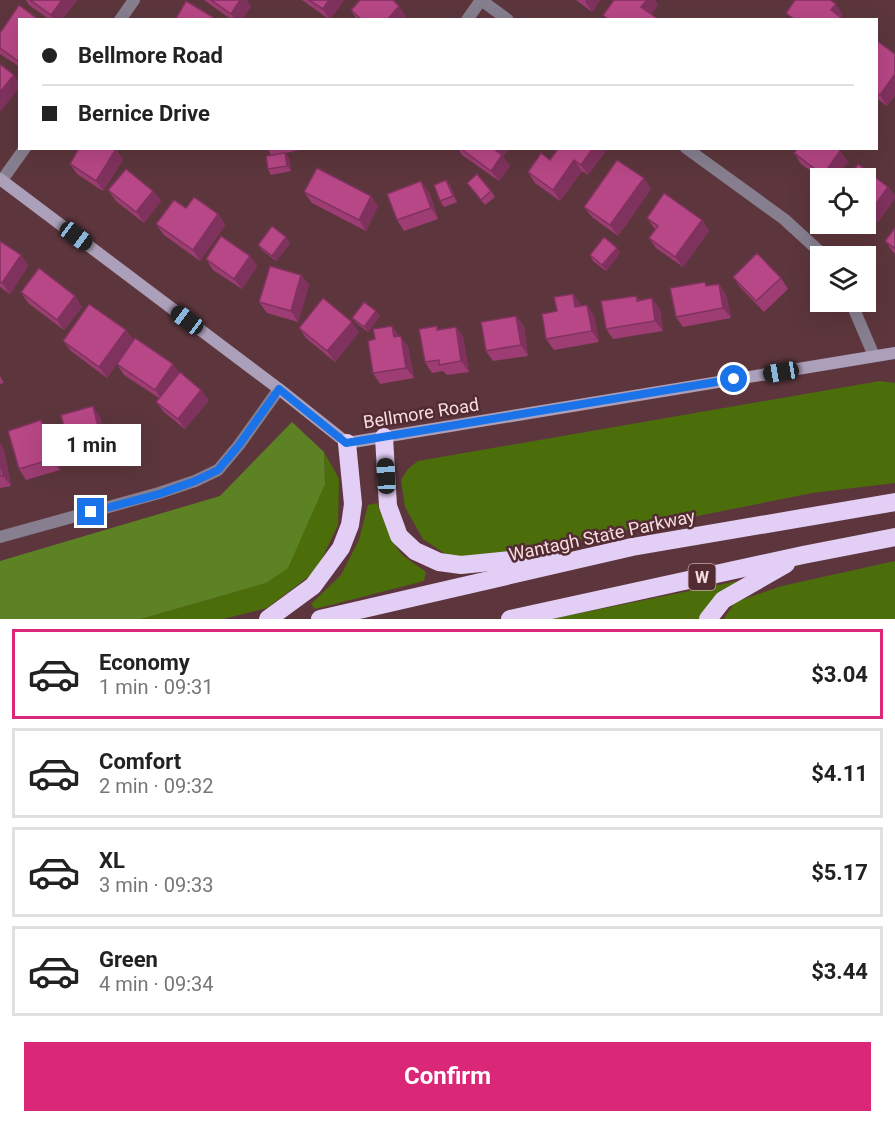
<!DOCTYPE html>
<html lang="en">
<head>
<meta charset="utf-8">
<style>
	:root { --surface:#fff; --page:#f2f2f2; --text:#222; --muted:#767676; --line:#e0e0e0; --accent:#db2777 }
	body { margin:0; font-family:Roboto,sans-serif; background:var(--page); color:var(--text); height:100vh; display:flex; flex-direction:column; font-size:22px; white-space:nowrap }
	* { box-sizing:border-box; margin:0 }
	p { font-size:20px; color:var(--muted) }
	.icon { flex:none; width:33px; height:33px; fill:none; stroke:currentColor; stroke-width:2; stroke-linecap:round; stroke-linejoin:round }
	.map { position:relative; height:619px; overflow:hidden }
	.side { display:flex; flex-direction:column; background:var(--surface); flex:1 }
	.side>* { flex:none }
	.guide { position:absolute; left:18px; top:18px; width:860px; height:132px; border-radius:0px; box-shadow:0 6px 24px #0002; display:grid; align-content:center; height:132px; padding:0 24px; background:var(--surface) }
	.fabs { position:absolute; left:810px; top:168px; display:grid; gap:12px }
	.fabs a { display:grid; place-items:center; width:66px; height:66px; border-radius:0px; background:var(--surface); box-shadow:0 6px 24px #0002; font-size:30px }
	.end { position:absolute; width:27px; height:27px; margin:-14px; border:8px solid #1a73e8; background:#fff; box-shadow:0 0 0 3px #fff }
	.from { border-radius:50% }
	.bubble { position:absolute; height:42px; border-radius:0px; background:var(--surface); box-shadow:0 6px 24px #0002; font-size:20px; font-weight:700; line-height:42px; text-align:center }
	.car { position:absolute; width:18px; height:36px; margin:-18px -9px; border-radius:8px; box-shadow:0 0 4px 2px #0007; background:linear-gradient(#222 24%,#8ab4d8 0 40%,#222 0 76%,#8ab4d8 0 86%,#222 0) }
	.guide b { display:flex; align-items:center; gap:21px; height:57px; font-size:22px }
	.guide b+b { border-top:2px solid var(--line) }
	.guide i { width:15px; height:15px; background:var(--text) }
	ul { padding:10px 0 0; list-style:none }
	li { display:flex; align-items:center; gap:18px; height:90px; margin:0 12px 9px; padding:0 12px; border:3px solid var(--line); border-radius:0px }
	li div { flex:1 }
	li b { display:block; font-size:22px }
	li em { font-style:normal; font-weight:700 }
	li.active { border-color:var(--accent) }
	li>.icon { width:54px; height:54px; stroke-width:1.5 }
	.action { display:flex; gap:12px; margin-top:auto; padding:12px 24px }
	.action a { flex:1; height:69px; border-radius:0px; background:var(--accent); color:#fff; font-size:24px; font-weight:700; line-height:69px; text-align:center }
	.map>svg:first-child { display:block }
	.green { fill:#4c6e0a }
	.forest { fill:#5d8224 }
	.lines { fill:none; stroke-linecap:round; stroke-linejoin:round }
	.street { stroke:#877f8f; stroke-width:12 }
	.secondary { stroke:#ac9fb9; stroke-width:12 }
	.highway { stroke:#e3cff6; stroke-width:18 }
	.wall { fill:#9d3d73 }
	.shaded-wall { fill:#80325e }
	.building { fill:#b74786; stroke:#80325e; stroke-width:1.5 }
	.route { stroke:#1a73e8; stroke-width:8 }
	.labels { text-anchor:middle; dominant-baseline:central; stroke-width:5; stroke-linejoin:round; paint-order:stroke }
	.shield { fill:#522b33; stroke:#c6a8ac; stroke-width:1.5 }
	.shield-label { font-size:16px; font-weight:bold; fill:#f7dde0 }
	.street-label { font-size:18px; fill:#f7dde0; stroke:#522b33 }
</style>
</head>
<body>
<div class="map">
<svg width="895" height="619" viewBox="0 0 895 619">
	<rect width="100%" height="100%" fill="#5d363d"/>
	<g class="green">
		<polygon points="880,381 895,383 895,483 812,493 478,560 447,555 423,539 405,507 401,480 408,469 418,461"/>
		<polygon points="324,452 339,479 338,525 316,571 267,608 223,619 141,619 266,583 325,484"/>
		<polygon points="377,503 391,539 402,555 426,572 424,581 315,609 311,604 341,575 359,540 368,505"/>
		<polygon points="895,561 895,619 724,619 735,602 782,586"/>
		<polygon points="738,581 702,619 551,619"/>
	</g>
	<polygon class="forest" points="292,422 324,452 325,484 288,568 266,583 141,619 0,619 0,561 220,496"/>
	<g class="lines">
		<g class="street">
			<polyline points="481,0 508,20"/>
			<polyline points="120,20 134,0"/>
			<polyline points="467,20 481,0"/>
			<polyline points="686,148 784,219 819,251 824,256"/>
			<polyline points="2,180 25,148"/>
			<polyline points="851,302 874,356"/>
			<polyline points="0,537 159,493 195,481 218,470 239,445 279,389"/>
		</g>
		<polyline class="secondary" points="0,179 279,389 347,443 895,353"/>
		<g class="highway">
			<polyline points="384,437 388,506 399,536 415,551 439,562 461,565 550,556"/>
			<polyline points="268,619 313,586 341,548 350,525 353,504 347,443"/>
			<polyline points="320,619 632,547 895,502"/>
			<polyline points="510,619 803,555 895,537"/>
			<polyline points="708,619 723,600 786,564"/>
		</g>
	</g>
	<g class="wall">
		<polygon points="26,0 77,0 62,20 50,20 29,5"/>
		<polygon points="204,0 246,0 251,6 242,20 232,20"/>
		<polygon points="302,0 344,0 330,20"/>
		<polygon points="576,0 600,0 592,12"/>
		<polygon points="351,10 406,16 404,20 357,20"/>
		<polygon points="20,20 20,67 0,54 0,33"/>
		<polygon points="876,40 895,54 895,95 887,106 876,98"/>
		<polygon points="267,148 310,148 285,153 289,158 291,171 271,175 268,169 271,155"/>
		<polygon points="458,148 509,148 503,157 510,166 499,181 462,155"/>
		<polygon points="555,148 603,148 605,152 588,175 582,171 560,201 535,183 528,172 550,160 556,151"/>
		<polygon points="116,149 123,160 103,191 77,174 70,164"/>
		<polygon points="840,151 848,162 835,178 821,178 801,164 794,153"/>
		<polygon points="866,178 888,187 895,196 895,198 878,222 866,213"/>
		<polygon points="446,180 450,185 457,202 444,207 440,201"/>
		<polygon points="467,183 491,191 495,197 485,205"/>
		<polygon points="651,189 618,236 592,217 584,207"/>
		<polygon points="108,190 153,191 161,201 144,223 116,201"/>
		<polygon points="304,192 378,206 366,231 312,203"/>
		<polygon points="429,192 438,219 404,231 397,220"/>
		<polygon points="218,214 225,225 200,261 164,235 156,224"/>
		<polygon points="647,218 702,220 709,231 683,267 656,248 649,238 655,229"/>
		<polygon points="895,228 895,254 893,252 885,241"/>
		<polygon points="0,241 21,255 28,266 10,294 0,287"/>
		<polygon points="290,243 276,261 262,250 258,245"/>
		<polygon points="617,248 620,253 606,271 593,261 590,255"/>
		<polygon points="250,256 257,266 242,289 213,270 206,259"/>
		<polygon points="301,275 309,285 298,322 267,313 259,302"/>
		<polygon points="733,277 781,278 788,289 764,312 740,287"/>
		<polygon points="719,284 726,295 731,318 683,327 676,317 708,286"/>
		<polygon points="21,292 82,307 64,330 28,303"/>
		<polygon points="573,294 581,306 587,305 594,316 599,342 554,350 546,339 557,311"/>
		<polygon points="636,296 640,301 660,309 663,331 613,339 606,329"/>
		<polygon points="380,316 368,332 356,323 352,318"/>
		<polygon points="516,316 524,326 528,356 493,361 486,351"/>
		<polygon points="456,327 463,337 469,372 447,375 443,371 432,373 425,362 439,329"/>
		<polygon points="299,328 359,332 335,362 306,338"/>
		<polygon points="126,330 133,340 180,373 209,400 185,429 164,412 156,402 159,398 124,375 117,364 120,359 107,378 71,351 63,341"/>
		<polygon points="400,337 408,347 414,378 380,384 373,373"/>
		<polygon points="0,376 4,383 0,384"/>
		<polygon points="100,417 110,457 78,466 71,455"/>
		<polygon points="41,420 48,431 60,470 26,480 19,469"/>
		<polygon points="0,443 4,450 11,486 0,488"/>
	</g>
	<g class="shaded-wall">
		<polygon points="62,0 77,0 62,20 54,20 51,15"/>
		<polygon points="240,0 246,0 251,6 242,20 236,20 231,14"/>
		<polygon points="329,0 344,0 330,20 323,9"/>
		<polygon points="586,0 600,0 592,12 585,1"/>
		<polygon points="647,0 655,0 658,5 649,18 641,7"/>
		<polygon points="836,4 843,15 840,20 831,10"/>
		<polygon points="399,6 406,16 404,20 387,20"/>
		<polygon points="895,74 895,95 887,106 880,95"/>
		<polygon points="14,75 20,83 20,87 0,112 0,92"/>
		<polygon points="494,148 509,148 503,157 510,166 499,181 491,171"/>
		<polygon points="593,148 603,148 605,152 588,175 581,165"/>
		<polygon points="116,149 123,160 103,191 96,181"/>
		<polygon points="840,151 848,162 835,178 826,178 823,175"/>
		<polygon points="285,153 289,158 291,171 287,166"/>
		<polygon points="574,160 582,171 560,201 553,190"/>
		<polygon points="644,178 651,189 618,236 610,225"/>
		<polygon points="446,180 450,185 457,202 453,196"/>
		<polygon points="421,181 429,192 438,219 431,208"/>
		<polygon points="888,187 895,196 895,198 878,222 870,212"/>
		<polygon points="153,191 161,201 144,223 136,212"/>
		<polygon points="371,196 378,206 366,231 359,220"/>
		<polygon points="218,214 225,225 200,261 193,250"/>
		<polygon points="702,220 709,231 683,267 675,257"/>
		<polygon points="286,237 290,243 276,261 272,256"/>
		<polygon points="617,248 620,253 606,271 602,265"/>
		<polygon points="21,255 28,266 10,294 2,283"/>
		<polygon points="250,256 257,266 242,289 234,279"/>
		<polygon points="301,275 309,285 298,322 291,311"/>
		<polygon points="719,284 726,295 731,318 723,308"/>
		<polygon points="573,294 580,304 583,317 575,307"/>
		<polygon points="75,296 82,307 64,330 57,320"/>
		<polygon points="652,298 660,309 663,331 655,321"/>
		<polygon points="587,305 594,316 599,342 592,331"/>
		<polygon points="376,311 380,316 368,332 364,327"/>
		<polygon points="516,316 524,326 528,356 521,345"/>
		<polygon points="352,322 359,332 335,362 327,351"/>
		<polygon points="392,326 400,337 394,337"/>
		<polygon points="456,327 463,337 469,372 461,361"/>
		<polygon points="126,330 133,341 107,378 99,367"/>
		<polygon points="401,336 408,347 414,378 406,368"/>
		<polygon points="173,364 181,375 163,401 155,390"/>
		<polygon points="201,390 209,400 185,429 178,419"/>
		<polygon points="93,406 100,417 110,457 103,447"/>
		<polygon points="41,420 48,431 60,470 52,459"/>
		<polygon points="0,443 4,450 11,486 3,476 0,457"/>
	</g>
	<g class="building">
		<polygon points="30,0 62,0 51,15"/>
		<polygon points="211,0 240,0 231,14"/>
		<polygon points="309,0 329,0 323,9"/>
		<polygon points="360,0 393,0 399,6 387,20 362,20 351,10"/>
		<polygon points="614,0 647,0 641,7 658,19 609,20 603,15"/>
		<polygon points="795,0 830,0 836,4 831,10 844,20 795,20 786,13"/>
		<polygon points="186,1 213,17 212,20 175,20"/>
		<polygon points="19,5 39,20 20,20 20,60 18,61 0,48 0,33"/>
		<polygon points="876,40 895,54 895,74 880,95 876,93"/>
		<polygon points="0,64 14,75 0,92"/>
		<polygon points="79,148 115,148 116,149 96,181 70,164"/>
		<polygon points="460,148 494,148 494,149 502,155 491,171"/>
		<polygon points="557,148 593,148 581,165 574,160 553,190 528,172 541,153 550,160 558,149"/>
		<polygon points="798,148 837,148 840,151 823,175 794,153"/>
		<polygon points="285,153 287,166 268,169 266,156"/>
		<polygon points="617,160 644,178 610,225 584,207"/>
		<polygon points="858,164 888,187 870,212 866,208 866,178 848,178"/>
		<polygon points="317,168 371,196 359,220 304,192"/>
		<polygon points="126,169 153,191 136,212 108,190"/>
		<polygon points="477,174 491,191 481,200 467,183"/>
		<polygon points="446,180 453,196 440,201 434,185"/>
		<polygon points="421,181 431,208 397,220 387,194"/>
		<polygon points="664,193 702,220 675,257 649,238 658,226 647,218"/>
		<polygon points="194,197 218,214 193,250 156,224 174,200 186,208"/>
		<polygon points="272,226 286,237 272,256 258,245"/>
		<polygon points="895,228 895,249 885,241"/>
		<polygon points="221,236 250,256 234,279 206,259"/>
		<polygon points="604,237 617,248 602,265 590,255"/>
		<polygon points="0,241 21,255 2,283 0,282"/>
		<polygon points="757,253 781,278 756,301 733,277"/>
		<polygon points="270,266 301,275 291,311 259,302"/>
		<polygon points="39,268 75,296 57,320 21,292"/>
		<polygon points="705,282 706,286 719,284 723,308 676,317 670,288"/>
		<polygon points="573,294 575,307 587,305 592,331 546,339 542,314 557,311 554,297"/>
		<polygon points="636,296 637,301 652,298 655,321 606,329 601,301"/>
		<polygon points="323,298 352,322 327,351 299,328"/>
		<polygon points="364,302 376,311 364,327 352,318"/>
		<polygon points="89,304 126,330 99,367 63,341"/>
		<polygon points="516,316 521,345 486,351 481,322"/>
		<polygon points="392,326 394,337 401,336 406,368 373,373 368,341 375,339 373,329"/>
		<polygon points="437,326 437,330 456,327 461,361 439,365 439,360 425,362 419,329"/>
		<polygon points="135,338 173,364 155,390 117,364"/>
		<polygon points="180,372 201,390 178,419 156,402"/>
		<polygon points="93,406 103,447 71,455 61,415"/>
		<polygon points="41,420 52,459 19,469 8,431"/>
		<polygon points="0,457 3,476 0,476"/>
	</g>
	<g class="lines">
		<polyline class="route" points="91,512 159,494 195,481 218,470 239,445 279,389 346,443 734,379"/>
	</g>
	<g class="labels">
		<rect class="shield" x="688.5" y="564" width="27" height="26" rx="4.5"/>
		<g class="shield-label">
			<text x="702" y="577">W</text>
		</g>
		<g class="street-label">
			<text transform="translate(421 413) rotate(-9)">Bellmore Road</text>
			<text transform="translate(602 535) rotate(-12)">Wantagh State Parkway</text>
		</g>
	</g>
</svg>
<div class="fabs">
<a><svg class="icon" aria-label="locate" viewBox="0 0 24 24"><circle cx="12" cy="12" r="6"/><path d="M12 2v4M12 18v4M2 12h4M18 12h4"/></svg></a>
<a><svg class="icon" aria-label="layers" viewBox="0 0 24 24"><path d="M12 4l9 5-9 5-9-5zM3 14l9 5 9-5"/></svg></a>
</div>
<i class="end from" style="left:734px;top:379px"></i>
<i class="end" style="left:91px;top:512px"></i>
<div class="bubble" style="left:42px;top:424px;width:99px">1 min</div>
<i class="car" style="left:76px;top:236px;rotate:127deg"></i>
<i class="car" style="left:187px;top:320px;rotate:307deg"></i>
<i class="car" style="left:781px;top:372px;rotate:261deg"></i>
<i class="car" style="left:386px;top:476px;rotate:357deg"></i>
<div class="guide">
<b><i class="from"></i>Bellmore Road</b>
<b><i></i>Bernice Drive</b>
</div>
</div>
<section class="side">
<ul>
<li class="active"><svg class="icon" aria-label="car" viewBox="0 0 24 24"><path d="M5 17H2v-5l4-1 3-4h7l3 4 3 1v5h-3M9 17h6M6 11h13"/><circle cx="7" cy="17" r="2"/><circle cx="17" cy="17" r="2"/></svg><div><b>Economy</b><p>1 min · 09:31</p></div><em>$3.04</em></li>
<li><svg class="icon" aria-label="car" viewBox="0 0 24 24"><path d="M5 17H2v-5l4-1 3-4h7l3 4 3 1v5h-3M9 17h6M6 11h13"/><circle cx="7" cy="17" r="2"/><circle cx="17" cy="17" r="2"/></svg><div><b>Comfort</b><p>2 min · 09:32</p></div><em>$4.11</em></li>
<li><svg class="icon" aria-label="car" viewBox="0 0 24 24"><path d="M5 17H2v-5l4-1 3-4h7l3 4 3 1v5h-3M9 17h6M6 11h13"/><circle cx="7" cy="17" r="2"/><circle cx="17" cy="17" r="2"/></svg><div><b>XL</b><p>3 min · 09:33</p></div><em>$5.17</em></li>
<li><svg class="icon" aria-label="car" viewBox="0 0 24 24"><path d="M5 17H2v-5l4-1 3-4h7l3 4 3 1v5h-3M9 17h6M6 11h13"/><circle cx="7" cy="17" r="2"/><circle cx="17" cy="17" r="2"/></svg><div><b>Green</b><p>4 min · 09:34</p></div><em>$3.44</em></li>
</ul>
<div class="action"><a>Confirm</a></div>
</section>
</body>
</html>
